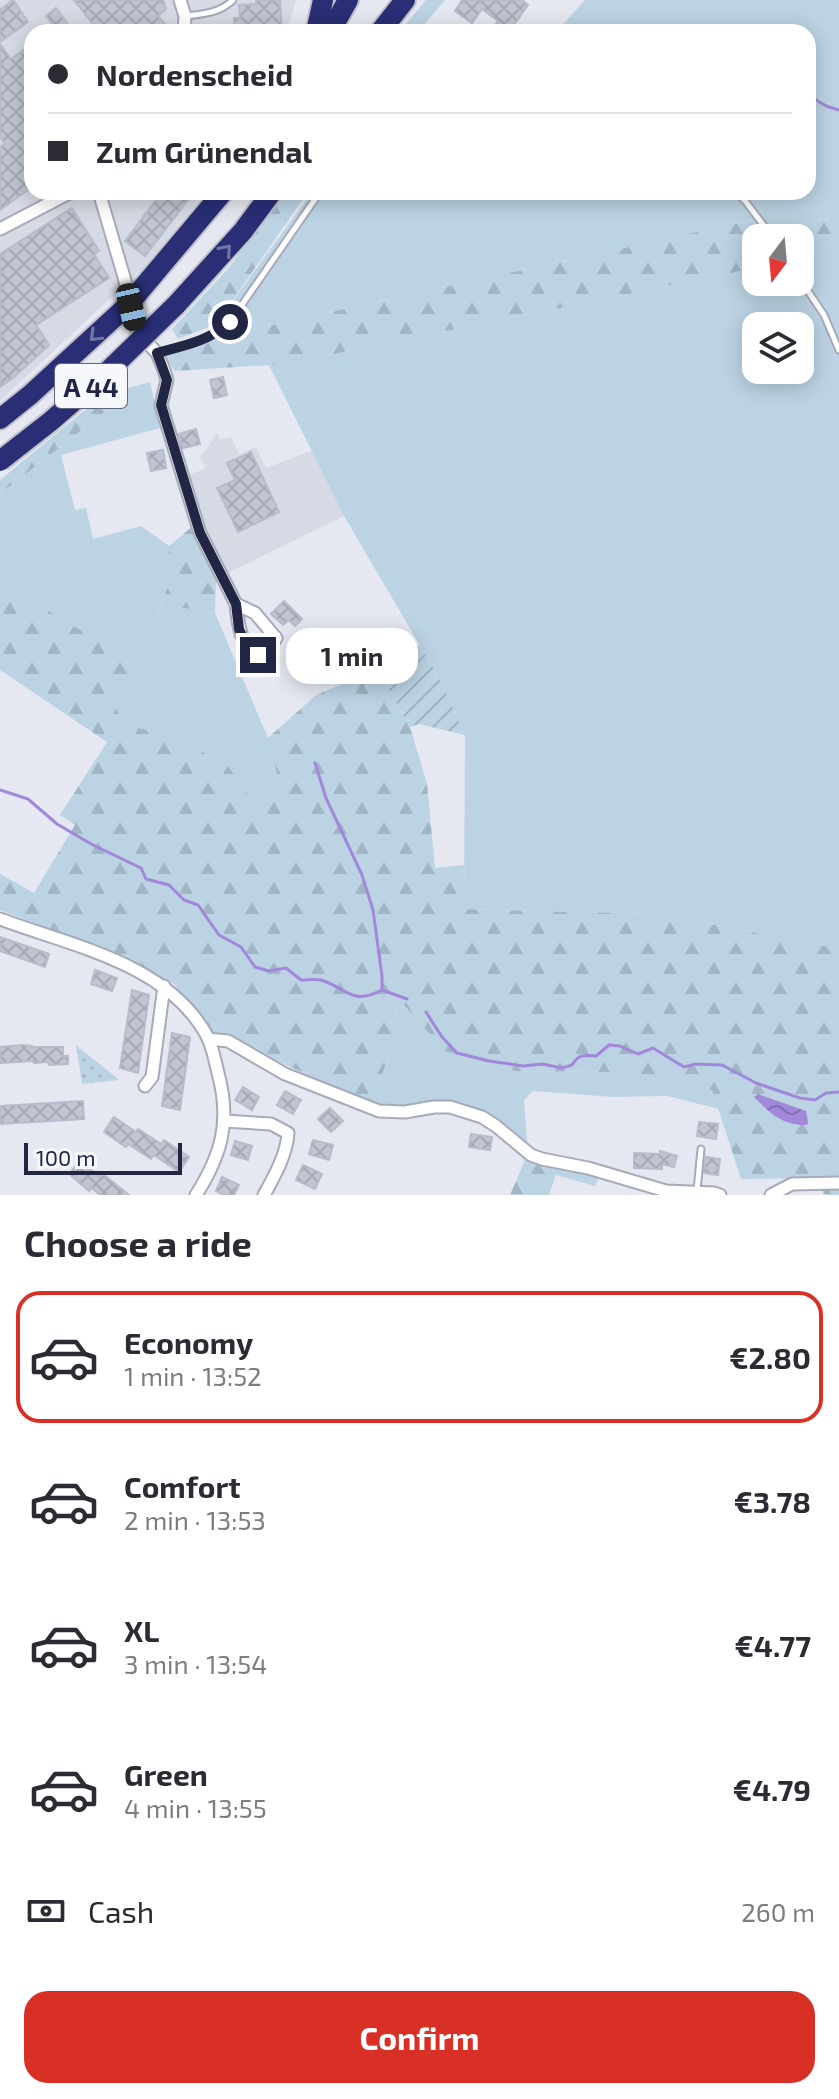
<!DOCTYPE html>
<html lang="en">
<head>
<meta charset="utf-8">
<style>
	:root { --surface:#fff; --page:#f2f2f3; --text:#2b2b33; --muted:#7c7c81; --line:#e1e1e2; --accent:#d93025 }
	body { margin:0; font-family:"Exo 2",sans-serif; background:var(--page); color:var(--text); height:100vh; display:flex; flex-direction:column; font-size:30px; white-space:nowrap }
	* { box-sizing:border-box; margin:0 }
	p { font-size:26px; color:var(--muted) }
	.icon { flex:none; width:44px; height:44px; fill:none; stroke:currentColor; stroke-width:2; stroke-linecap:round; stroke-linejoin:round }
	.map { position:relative; height:1195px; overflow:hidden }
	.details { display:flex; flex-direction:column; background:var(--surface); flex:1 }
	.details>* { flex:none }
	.top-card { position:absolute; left:24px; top:24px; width:792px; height:176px; border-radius:24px; box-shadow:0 4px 20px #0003; display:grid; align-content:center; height:176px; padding:0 24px; background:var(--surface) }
	.needle { width:52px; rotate:196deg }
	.controls { position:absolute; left:742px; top:224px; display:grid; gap:16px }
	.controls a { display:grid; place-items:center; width:72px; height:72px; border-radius:16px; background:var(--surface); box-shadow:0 4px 20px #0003; font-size:40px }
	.scale { position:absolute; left:24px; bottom:20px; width:158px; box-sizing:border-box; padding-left:8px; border:4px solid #212645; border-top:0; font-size:22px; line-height:28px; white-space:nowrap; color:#212645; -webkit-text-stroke:6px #f7f8fb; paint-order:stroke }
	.end { position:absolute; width:36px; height:36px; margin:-18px; border:10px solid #212645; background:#fff; box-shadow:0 0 0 4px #fff }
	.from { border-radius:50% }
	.bubble { position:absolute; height:56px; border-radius:24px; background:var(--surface); box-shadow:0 4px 20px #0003; font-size:26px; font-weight:700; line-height:56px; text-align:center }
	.car { position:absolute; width:24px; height:48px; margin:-24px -12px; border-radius:10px; box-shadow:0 0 6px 2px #0007; background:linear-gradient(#222 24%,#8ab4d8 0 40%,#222 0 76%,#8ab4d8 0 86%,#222 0) }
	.top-card b { display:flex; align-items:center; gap:28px; height:76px; font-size:30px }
	.top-card b+b { border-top:2px solid var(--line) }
	.top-card i { width:20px; height:20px; background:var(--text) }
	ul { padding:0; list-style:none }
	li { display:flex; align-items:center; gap:24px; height:132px; margin:0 16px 12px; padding:0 8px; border:4px solid transparent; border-radius:24px }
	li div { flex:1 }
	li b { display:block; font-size:30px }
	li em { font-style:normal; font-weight:700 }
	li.active { border-color:var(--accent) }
	li>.icon { width:72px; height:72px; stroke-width:1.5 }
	h2 { padding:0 24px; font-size:36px; line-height:96px }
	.pay { display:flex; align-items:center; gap:20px; height:88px; padding:0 24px; font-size:30px }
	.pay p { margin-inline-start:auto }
	.cta { display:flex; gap:16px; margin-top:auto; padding:16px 24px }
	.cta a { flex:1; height:92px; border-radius:24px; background:var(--accent); color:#fff; font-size:32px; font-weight:700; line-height:92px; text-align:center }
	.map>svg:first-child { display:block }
	.built { fill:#d6dae4 }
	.grass { fill:#bcd3e3; fill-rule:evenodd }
	.forest { fill:url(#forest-firs) }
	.park { fill:url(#park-dots) }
	.garden { fill:url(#garden-furrows) }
	.water { fill:url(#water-waves) }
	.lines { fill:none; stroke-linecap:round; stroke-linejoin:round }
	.stream { stroke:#a188da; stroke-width:3 }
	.building { fill:url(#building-cross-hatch); stroke:#b6bccb; stroke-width:2 }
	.service-casing { stroke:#a6aab9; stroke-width:9 }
	.minor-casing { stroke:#a6aab9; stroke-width:15 }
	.motorway-casing { stroke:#c1c2cb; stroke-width:24 }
	.service { stroke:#fff; stroke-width:5 }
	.minor { stroke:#fff; stroke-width:11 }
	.motorway { stroke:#292e75; stroke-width:20 }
	.motorway-bridge-casing { stroke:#c1c2cb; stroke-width:24; stroke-linecap:butt }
	.motorway-bridge { stroke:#292e75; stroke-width:20 }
	.oneway { stroke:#7175a4 }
	.route { stroke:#212645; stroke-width:10 }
	.labels { text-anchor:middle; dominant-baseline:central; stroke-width:6; stroke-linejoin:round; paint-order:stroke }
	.shield { fill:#f7f8fb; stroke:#61657c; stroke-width:2 }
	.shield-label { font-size:26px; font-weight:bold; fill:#212645 }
</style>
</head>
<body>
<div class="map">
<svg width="839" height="1195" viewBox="0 0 839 1195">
	<defs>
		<pattern id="forest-firs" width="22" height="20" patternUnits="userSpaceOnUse" patternTransform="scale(2)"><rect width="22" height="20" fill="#bcd3e3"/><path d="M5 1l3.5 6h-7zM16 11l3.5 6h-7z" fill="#a1b5c4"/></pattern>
		<pattern id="park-dots" width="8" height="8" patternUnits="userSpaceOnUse" patternTransform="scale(2)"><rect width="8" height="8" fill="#bcd3e3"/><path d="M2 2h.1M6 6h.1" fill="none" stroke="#a1b5c4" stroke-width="1.8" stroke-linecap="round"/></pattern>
		<pattern id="garden-furrows" width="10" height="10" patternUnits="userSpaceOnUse" patternTransform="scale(2)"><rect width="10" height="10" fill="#bcd3e3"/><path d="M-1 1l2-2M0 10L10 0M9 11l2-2" fill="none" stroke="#a1b5c4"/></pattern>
		<pattern id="water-waves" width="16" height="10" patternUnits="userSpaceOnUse" patternTransform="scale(2)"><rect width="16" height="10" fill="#a188da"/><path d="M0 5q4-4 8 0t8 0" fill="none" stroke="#836fb3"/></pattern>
		<pattern id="building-cross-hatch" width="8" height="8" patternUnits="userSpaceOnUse" patternTransform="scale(2)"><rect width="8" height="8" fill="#c0c5d1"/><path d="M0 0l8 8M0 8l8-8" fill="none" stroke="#a5a9b5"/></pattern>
	</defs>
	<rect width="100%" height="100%" fill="#e5e8f0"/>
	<g class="built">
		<polygon points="0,0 296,0 287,32 32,32 32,192 206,192 144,267 0,401"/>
		<polygon points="217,433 220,440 231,437 239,454 256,447 266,468 313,450 344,516 226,574 193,526 177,480 206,468 200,458"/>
	</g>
	<g class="grass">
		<polygon points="426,0 445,0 418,32 401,32 404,26"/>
		<polygon points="585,0 839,0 839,218 770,226 748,221 221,336 216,324 312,192 597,192 606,200 616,192 808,192 808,32 556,32"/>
		<path d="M839 249V949L659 914 464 909 465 735 442 683 344 516 269 365 309 359 756 268V282H800V259ZM756 326H800V370H756Z"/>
		<polygon points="150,382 160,428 61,455 75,510 86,508 93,539 141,526 169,546 169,583 157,614 184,608 215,613 268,738 280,786 250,799 225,763 166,735 127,725 103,691 141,667 0,582 0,494 139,385"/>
		<polygon points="397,996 516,1071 613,1072 712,1090 719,1109 667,1096 613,1097 533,1091 524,1100 528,1153 487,1118 435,1105 384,1108 374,1105 393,1037"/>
	</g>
	<g class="forest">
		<polygon points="286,192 308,192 216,324 178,339 172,329 227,270"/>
		<polygon points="839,218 839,249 806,258 800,259 800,238 756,238 756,268 309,359 269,365 175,371 164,356 221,336 748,221 770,226"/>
		<polygon points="139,385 120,400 0,494 0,480 103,395"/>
		<polygon points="193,526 216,576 215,613 184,608 157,615 169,583 169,546"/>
		<polygon points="0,582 142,667 104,691 127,725 166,735 226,763 250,798 280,786 268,738 316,695 366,674 383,680 410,727 427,784 435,868 464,865 464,909 659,914 839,949 839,1195 824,1195 820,1178 741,1179 712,1090 613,1072 516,1071 445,1051 397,997 393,1037 374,1105 212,1031 173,983 108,951 0,910 0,874 34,893 75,825 60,815 107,742 0,670"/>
		<polygon points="528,1153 599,1177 595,1186 556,1175 549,1195 510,1195"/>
	</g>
	<polygon class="park" points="76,1045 119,1080 82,1084"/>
	<polygon class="garden" points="420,645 442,683 465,735 419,724 410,727 383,680 366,674 382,661"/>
	<path class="water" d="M758 1094 806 1111 808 1122 807 1125C782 1125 771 1114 754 1097Z"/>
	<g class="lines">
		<g class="stream">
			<polyline points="808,95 826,106 839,110"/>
			<polyline points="315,763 326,798 362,875 373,910 382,976 382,990"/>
			<path d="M0 790 28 799 57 824 93 845 141 868 146 879 169 885 184 900 198 905 219 935 241 947 255 967 269 971 286 968 301 980C307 980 315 979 321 980 347 988 351 1006 382 990L407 999"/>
			<path d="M426 1012 442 1037 457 1053 489 1061 523 1066 542 1064 562 1068 572 1065C579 1054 583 1055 596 1056L609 1045 620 1046 638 1054 653 1048 684 1067 696 1064 722 1065 756 1083 800 1098 815 1100 826 1093 839 1092"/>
		</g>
	</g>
	<g class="building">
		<polygon points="13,0 28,22 0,42 0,10"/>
		<polygon points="74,0 163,0 166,9 158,16 165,24 154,32 99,32"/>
		<polygon points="256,0 280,0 282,31 234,32 234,18 240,18 239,5 256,4"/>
		<polygon points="462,0 522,0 528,5 509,32 490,32 498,21 482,9 472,23 455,11"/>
		<polygon points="56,8 74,32 58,32 46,16"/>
		<polygon points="0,44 11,59 32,44 32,187 0,210 0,147 5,144 0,137"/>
		<polygon points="162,192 194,192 145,256 125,241"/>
		<polygon points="72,208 99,251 94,254 109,278 36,325 49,345 13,378 0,387 0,254"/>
		<polygon points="223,377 227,395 214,398 210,380"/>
		<polygon points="196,429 200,444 183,448 179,434"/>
		<polygon points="163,450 166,468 151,471 147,453"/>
		<polygon points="251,452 279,512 238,532 217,488 235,480 227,463"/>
		<polygon points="284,601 302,619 295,626 289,620 283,625 271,614"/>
		<polygon points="311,636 323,649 313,658 309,653 305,656 297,649"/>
		<polygon points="0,937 49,954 45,967 0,951"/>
		<polygon points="95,970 117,978 112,991 91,984"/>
		<polygon points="132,990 149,995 138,1073 120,1068"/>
		<polygon points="172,1033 190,1037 180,1110 162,1106"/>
		<polygon points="22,1045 32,1046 32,1047 63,1047 63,1056 68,1056 68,1064 49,1065 48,1062 34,1063 34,1061 0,1063 0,1047"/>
		<polygon points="243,1087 259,1097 252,1110 235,1100"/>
		<polygon points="285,1091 301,1100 293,1114 277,1105"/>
		<polygon points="83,1101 84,1119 0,1124 0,1106"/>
		<polygon points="330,1108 343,1121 331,1132 318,1119"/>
		<polygon points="114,1117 136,1132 138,1129 161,1144 164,1140 189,1157 179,1172 154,1155 151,1159 128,1144 126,1147 104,1132"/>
		<polygon points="699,1122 718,1124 716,1139 697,1136"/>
		<polygon points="471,1134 492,1137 490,1150 469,1147"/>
		<polygon points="313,1140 333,1145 329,1160 309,1154"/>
		<polygon points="235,1141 252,1146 248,1160 231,1155"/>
		<polygon points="660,1151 677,1156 674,1167 662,1164 662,1169 634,1168 634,1153 660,1154"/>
		<polygon points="706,1157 720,1159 718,1175 704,1173"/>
		<polygon points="80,1161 100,1177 103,1174 129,1195 100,1195 92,1188 89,1191 69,1174"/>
		<polygon points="303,1165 322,1174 315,1189 296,1180"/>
		<polygon points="222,1177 239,1185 234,1195 224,1195 216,1191"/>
	</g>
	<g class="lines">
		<g class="service-casing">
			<g id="service">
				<path d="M186 16C203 14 220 13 233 0"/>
				<polyline points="736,192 746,202 773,238"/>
				<polyline points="800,279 824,315 839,350"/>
				<path d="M157 353C186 345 207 342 230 322L320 192"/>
				<polyline points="697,1191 701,1149"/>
			</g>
		</g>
		<g class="minor-casing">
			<g id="minor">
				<polyline points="180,0 185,16 184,32"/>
				<path d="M99 192 124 277 137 332 157 353 164 370 167 380 161 405 200 533 236 604 255 613 276 638 270 648 258 655C239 644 238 623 236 604"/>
				<polyline points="0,229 71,192"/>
				<path d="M0 919C72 946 170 964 208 1038 213 1049 215 1061 218 1073 231 1121 222 1154 196 1195"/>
				<polyline points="208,1039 228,1041 285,1074 379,1111 405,1112 434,1107 450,1107 482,1117 496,1126 531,1155 542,1159 588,1168 666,1191 714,1193 720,1195"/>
				<polyline points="145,1086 152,1077 164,986"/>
				<path d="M225 1121 271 1124 288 1133C287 1154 274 1177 264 1195"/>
				<polyline points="771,1195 792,1184 839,1183"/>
			</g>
		</g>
		<g class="motorway-casing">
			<g id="motorway">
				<polyline points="316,32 323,0"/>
				<polyline points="330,32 348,0"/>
				<polyline points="380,32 405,0"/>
				<polyline points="149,280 223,192"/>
				<polyline points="176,305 243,231 272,192"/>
				<polyline points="0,419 30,395"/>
			</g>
		</g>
		<use href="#service" class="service"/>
		<use href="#minor" class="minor"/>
		<use href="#motorway" class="motorway"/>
		<g class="motorway-bridge-casing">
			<g id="motorway-bridge">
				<polyline points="30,395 128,305 149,280"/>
				<polyline points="0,461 51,421 104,375 176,305"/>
			</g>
		</g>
		<use href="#motorway-bridge" class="motorway-bridge"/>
	</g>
	<defs><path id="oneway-chevron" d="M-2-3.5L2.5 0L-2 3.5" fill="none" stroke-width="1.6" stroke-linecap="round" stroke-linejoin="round" transform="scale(2)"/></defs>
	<g class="oneway">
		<use href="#oneway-chevron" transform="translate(226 250) rotate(-49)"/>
		<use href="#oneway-chevron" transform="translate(95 336) rotate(136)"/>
	</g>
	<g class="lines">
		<path class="route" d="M230 322C207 342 186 345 157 353L167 380 161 405 200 533 236 604 239 629 248 649 258 655"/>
	</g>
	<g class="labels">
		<rect class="shield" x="55" y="364" width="72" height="44" rx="6"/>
		<g class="shield-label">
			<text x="91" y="386">A 44</text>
		</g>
	</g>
</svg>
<div class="controls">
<a><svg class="needle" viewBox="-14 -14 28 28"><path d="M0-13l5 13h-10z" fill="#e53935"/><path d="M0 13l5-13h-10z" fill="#7c7c81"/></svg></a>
<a><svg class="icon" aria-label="layers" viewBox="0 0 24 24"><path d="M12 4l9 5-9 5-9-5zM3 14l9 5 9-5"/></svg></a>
</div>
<div class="scale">100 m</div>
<i class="end from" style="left:230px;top:322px"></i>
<i class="end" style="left:258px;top:655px"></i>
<div class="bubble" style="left:286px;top:628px;width:132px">1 min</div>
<i class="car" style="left:131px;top:307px;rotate:167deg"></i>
<div class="top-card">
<b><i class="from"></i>Nordenscheid</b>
<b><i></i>Zum Grünendal</b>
</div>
</div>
<section class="details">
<h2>Choose a ride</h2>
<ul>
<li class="active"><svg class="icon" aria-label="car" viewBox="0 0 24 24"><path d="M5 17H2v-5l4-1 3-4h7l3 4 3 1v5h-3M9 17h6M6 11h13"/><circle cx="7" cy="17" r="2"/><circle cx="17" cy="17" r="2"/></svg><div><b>Economy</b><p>1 min · 13:52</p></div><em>€2.80</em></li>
<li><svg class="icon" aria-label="car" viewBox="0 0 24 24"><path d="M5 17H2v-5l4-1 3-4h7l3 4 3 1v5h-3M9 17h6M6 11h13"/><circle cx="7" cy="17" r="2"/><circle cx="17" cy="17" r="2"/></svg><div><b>Comfort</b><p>2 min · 13:53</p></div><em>€3.78</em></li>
<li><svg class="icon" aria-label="car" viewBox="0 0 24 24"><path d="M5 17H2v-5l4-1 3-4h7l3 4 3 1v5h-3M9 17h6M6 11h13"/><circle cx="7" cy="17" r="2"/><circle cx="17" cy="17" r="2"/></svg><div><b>XL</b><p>3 min · 13:54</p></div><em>€4.77</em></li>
<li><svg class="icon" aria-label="car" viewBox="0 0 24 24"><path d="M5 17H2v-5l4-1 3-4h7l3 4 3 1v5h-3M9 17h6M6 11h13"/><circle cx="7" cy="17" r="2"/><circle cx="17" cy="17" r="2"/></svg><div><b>Green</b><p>4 min · 13:55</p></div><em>€4.79</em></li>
</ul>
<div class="pay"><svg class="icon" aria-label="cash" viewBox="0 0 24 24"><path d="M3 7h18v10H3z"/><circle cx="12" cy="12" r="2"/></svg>Cash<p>260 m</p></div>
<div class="cta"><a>Confirm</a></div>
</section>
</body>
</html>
